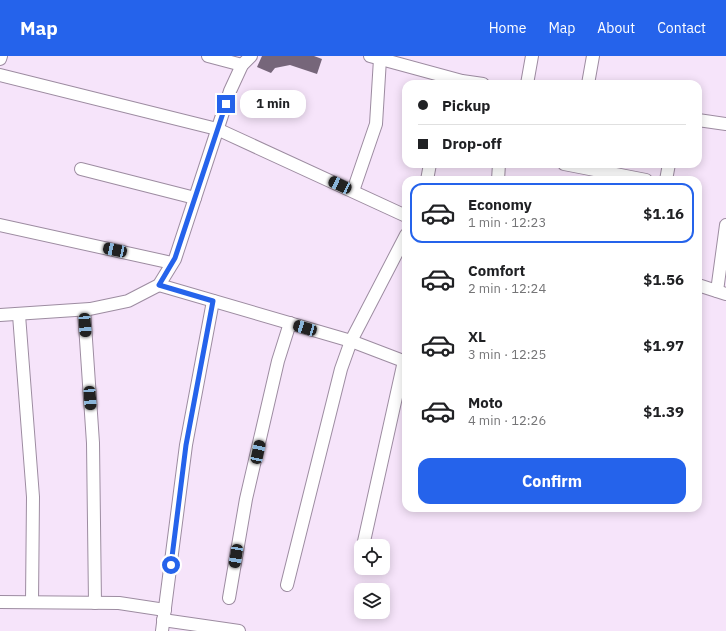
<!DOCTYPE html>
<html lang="en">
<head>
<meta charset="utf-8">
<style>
	:root { --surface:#fff; --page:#f6f6f6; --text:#202124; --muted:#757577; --line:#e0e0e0; --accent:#2563eb }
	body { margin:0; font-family:"IBM Plex Sans",sans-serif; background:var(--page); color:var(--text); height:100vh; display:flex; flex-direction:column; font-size:15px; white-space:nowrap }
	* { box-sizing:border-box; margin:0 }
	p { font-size:13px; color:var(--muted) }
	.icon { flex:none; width:22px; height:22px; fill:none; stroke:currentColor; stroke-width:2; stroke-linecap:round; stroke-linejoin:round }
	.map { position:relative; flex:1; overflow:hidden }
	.drawer { position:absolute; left:402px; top:120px; width:300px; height:336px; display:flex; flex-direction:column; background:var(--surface); border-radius:12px; box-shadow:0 2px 10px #0003 }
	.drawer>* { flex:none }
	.banner { position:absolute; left:402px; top:24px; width:300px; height:88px; border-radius:12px; box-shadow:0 2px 10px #0003; display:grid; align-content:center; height:88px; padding:0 16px; background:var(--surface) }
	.controls { position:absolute; left:354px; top:483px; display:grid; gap:8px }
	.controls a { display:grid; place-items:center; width:36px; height:36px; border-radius:8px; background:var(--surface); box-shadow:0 2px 10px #0003; font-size:20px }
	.end { position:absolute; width:18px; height:18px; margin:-9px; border:5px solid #2563eb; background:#fff; box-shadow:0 0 0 2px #fff }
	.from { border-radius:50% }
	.bubble { position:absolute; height:28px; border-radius:12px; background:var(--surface); box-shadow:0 2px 10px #0003; font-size:13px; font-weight:700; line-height:28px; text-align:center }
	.car { position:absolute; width:12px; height:24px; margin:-12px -6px; border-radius:5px; box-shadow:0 0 3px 1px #0007; background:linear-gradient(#222 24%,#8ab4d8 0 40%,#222 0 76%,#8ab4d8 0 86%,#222 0) }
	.banner b { display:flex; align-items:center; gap:14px; height:38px; font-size:15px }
	.banner b+b { border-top:1px solid var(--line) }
	.banner i { width:10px; height:10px; background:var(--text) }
	ul { padding:7px 0 0; list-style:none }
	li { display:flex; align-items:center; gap:12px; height:60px; margin:0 8px 6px; padding:0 8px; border:2px solid transparent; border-radius:12px }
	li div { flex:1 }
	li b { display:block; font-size:15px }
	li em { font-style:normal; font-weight:700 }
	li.active { border-color:var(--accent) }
	li>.icon { width:36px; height:36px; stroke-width:1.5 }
	.cta { display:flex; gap:8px; margin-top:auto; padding:8px 16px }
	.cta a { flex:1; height:46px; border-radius:12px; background:var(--accent); color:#fff; font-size:16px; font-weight:700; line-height:46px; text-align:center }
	header { display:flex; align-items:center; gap:24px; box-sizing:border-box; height:56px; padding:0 20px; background:var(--accent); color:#fff }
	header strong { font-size:19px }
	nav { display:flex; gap:22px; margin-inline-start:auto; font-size:14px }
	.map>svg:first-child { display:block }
	.building { fill:#76667a }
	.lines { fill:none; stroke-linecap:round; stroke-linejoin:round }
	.minor-casing { stroke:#9d8ca1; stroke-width:14 }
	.minor { stroke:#fff; stroke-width:12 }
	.route { stroke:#2563eb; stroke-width:5 }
</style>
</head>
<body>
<header>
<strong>Map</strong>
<nav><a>Home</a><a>Map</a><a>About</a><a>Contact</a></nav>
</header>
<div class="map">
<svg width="726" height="575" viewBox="0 0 726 575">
	<rect width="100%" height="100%" fill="#f6e4fa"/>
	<polygon class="building" points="262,0 314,0 322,3 317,18 290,9 275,12 271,17 257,11"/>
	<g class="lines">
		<g class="minor-casing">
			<g id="minor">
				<polyline points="208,0 242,9"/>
				<polyline points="370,0 462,25 483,28"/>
				<polyline points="0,3 1,0"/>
				<polyline points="0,19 217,73 406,160"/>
				<polyline points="527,28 532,0"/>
				<polyline points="588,28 593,0"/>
				<polyline points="698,64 726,68"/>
				<polyline points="564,108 646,124"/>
				<polyline points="81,113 195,142"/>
				<polyline points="427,124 430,108"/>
				<polyline points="498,124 499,108"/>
				<polyline points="666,124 669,108"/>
				<polyline points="353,135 376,68 380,3"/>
				<polyline points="0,169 172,207"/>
				<polyline points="159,229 351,285 406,306"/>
				<polyline points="698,229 726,238"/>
				<polyline points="717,235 726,169"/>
				<polyline points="84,254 93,387 95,547"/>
				<polyline points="0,259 90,253 128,245 159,229 175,203 230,35 242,9 251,0"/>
				<polyline points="19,259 33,441 32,546"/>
				<polyline points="363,490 404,305"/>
				<polyline points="287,529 341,313 351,285 406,179"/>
				<polyline points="229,542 246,443 278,305 290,267"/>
				<polyline points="0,546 119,547 165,554"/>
				<polyline points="163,564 239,575"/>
				<polyline points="162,575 186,389 213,245"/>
			</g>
		</g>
		<use href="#minor" class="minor"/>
	</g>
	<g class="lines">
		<polyline class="route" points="171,509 186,389 213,245 159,229 175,202 226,48"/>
	</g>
</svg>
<div class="controls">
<a><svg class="icon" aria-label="locate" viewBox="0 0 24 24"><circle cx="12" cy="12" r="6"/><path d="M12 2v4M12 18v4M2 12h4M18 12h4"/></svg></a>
<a><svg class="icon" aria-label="layers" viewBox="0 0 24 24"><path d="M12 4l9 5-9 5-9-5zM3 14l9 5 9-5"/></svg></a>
</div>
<i class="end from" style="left:171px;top:509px"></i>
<i class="end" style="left:226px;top:48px"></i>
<div class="bubble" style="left:240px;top:34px;width:66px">1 min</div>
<i class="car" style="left:340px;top:129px;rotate:295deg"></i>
<i class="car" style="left:115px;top:194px;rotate:282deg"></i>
<i class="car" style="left:85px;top:269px;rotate:176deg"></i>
<i class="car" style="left:305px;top:272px;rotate:286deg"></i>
<i class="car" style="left:90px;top:342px;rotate:176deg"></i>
<i class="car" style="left:258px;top:396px;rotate:12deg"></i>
<i class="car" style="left:236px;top:500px;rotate:189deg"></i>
<div class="banner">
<b><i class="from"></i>Pickup</b>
<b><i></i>Drop-off</b>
</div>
<section class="drawer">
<ul>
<li class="active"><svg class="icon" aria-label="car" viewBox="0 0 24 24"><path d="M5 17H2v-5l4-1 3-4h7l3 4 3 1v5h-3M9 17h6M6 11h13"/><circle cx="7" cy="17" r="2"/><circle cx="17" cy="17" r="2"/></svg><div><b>Economy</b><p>1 min · 12:23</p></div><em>$1.16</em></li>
<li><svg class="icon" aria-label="car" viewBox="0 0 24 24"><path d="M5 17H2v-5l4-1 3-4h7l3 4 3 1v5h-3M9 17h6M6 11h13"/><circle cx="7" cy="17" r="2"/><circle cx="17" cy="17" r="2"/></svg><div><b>Comfort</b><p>2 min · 12:24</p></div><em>$1.56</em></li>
<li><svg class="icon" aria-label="car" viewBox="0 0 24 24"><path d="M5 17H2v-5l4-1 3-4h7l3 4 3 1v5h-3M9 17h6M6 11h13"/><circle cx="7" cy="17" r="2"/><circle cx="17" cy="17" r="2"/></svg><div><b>XL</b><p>3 min · 12:25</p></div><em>$1.97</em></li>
<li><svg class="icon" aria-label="car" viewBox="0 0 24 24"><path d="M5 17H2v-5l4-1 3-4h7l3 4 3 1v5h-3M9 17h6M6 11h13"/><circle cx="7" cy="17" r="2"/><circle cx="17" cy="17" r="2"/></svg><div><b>Moto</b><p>4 min · 12:26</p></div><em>$1.39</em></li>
</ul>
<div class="cta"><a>Confirm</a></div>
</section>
</div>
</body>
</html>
